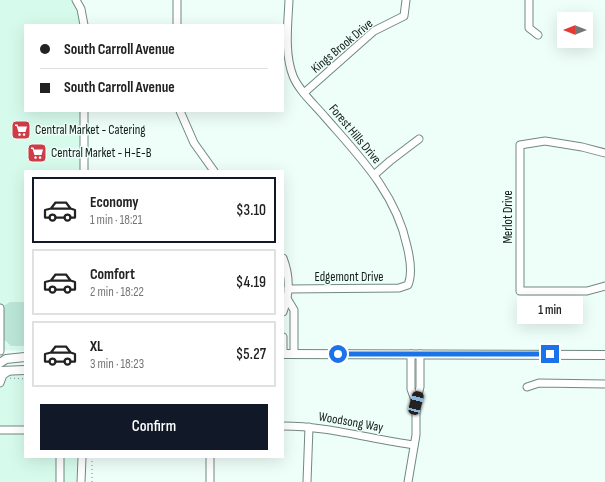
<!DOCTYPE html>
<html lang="en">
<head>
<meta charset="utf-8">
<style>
	:root { --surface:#fff; --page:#f6f6f6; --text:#222; --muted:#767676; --line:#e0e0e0; --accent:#111827 }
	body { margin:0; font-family:"Sofia Sans Condensed",sans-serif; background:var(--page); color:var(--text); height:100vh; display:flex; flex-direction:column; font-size:15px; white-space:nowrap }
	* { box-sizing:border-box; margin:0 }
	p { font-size:13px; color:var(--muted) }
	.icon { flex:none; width:22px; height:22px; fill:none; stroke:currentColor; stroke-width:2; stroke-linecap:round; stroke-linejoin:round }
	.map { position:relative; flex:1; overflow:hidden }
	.sheet { position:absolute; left:24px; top:170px; width:260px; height:288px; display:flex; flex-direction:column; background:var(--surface); border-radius:0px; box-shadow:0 4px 16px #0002 }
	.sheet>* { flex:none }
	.guide { position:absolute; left:24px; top:24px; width:260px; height:88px; border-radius:0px; box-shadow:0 4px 16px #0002; display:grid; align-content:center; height:88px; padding:0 16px; background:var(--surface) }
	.needle { width:26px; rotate:270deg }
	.buttons { position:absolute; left:557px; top:12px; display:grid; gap:8px }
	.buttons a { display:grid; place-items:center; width:36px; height:36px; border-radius:0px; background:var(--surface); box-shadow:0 4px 16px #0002; font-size:20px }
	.end { position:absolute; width:18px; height:18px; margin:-9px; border:5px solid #1a73e8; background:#fff; box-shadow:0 0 0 2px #fff }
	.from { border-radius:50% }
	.bubble { position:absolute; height:28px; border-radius:0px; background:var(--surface); box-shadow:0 4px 16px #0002; font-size:13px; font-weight:600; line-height:28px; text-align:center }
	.car { position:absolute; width:12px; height:24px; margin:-12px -6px; border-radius:5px; box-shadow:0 0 3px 1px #0007; background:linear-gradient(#222 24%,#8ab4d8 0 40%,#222 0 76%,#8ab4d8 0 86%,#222 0) }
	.guide b { display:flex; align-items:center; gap:14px; height:38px; font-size:15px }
	.guide b+b { border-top:1px solid var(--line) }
	.guide i { width:10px; height:10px; background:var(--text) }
	ul { padding:7px 0 0; list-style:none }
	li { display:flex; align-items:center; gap:12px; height:66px; margin:0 8px 6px; padding:0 8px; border:2px solid var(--line); border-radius:0px }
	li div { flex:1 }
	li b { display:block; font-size:15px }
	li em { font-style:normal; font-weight:600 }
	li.current { border-color:var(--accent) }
	li>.icon { width:36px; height:36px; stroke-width:1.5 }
	.action { display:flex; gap:8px; margin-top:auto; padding:8px 16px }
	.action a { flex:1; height:46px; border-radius:0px; background:var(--accent); color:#fff; font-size:16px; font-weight:600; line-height:46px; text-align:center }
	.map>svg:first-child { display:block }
	.built { fill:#d6fbed }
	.green { fill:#bbe6d7 }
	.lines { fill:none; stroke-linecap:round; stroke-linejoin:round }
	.minor-casing { stroke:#708980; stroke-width:9 }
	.major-casing { stroke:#708980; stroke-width:10 }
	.path { stroke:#7c8985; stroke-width:1; stroke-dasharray:1 3; stroke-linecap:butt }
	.minor { stroke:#fff; stroke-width:7 }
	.major { stroke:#fff; stroke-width:8 }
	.route { stroke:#1a73e8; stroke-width:5 }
	.labels { text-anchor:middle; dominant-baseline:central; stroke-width:3; stroke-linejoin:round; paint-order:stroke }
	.street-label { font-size:13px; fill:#121c19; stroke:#eefef8 }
	.poi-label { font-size:13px; fill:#121c19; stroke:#eefef8; text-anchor:start }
</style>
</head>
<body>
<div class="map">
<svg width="605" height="482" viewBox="0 0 605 482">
	<rect width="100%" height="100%" fill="#eefef8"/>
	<g class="built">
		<polygon points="0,0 81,0 88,25 25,25 25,111 88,111 88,171 25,171 25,351 0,350"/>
		<polygon points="11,373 25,375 25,457 77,457 76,482 0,482 0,374"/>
	</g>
	<polygon class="green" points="10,302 25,302 25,346 11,346 6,341 4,341 3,306"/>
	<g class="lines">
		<g class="minor-casing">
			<g id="minor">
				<polyline points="76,0 81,9 84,25"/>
				<polyline points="529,0 529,28 538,35"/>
				<polyline points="177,25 177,0"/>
				<polyline points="304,93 374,31 404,16 406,0"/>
				<polyline points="180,111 194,143 214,171"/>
				<polyline points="605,153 582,147 545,141 520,145 520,291 587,291 605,286"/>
				<polyline points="84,171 84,111"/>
				<polyline points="374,175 390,161 419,139"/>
				<path d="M283 258C290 276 290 294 283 312"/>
				<path d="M288 289 399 288 408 285C413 273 410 258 407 246 396 193 359 156 325 117 314 104 299 91 293 76 284 53 288 24 289 0"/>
				<polyline points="288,300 294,310 294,354"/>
				<polyline points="0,308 0,351"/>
				<polyline points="283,337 283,354"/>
				<polyline points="411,354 411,389 416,403"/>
				<polyline points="0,383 3,375 9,371"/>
				<polyline points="527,387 539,383 605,384"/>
				<path d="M283 426C327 426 370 439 414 445"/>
				<polyline points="0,430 25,430"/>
				<polyline points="210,457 210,482"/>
				<polyline points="60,482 60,457"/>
				<polyline points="81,482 82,457"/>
				<polyline points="307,482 309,427"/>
				<polyline points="408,482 416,435 416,403 420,387 420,354"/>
			</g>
		</g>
		<g class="major-casing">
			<g id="major">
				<polyline points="283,354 605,355"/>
				<polyline points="0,363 6,359 25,357"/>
				<polyline points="0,371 25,370"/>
			</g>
		</g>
		<g class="path">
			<polyline points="10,378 25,379"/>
			<polyline points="92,482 92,457"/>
		</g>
		<use href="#minor" class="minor"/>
		<use href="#major" class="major"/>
	</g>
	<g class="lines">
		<polyline class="route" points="338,354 550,354"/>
	</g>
	<defs>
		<g id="supermarket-square" transform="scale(1)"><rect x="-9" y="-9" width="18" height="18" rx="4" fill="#cd3d48" stroke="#eefef8"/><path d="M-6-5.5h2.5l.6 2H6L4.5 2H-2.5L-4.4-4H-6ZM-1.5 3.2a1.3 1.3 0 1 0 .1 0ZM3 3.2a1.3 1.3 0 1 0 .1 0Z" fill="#fff"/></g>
	</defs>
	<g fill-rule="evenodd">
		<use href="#supermarket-square" x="21" y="130"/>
		<use href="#supermarket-square" x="37" y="153"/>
	</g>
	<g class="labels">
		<g class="street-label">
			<text transform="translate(342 46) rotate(-40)">Kings Brook Drive</text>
			<text transform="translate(355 134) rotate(50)">Forest Hills Drive</text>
			<text transform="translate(508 217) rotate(-90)">Merlot Drive</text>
			<text x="349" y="277">Edgemont Drive</text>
			<text transform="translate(351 422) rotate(10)">Woodsong Way</text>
		</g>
		<g class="poi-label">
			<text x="35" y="130">Central Market - Catering</text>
			<text x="51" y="153">Central Market - H-E-B</text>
		</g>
	</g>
</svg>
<div class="buttons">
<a><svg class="needle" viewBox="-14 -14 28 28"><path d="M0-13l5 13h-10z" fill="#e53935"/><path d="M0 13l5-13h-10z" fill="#767676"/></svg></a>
</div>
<i class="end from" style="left:338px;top:354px"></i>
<i class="end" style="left:550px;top:354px"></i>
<div class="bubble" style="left:517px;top:296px;width:66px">1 min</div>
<i class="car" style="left:416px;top:403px;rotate:15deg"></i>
<div class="guide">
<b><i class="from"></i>South Carroll Avenue</b>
<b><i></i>South Carroll Avenue</b>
</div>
<section class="sheet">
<ul>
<li class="current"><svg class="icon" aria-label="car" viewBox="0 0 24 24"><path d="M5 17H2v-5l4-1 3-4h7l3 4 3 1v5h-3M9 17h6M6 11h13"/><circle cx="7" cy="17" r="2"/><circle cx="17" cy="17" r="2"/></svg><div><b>Economy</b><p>1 min · 18:21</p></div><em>$3.10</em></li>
<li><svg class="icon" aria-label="car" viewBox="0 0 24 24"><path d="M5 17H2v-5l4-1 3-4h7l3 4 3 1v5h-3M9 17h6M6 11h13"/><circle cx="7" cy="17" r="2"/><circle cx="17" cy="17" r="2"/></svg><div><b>Comfort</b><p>2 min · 18:22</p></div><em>$4.19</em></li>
<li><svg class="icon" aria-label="car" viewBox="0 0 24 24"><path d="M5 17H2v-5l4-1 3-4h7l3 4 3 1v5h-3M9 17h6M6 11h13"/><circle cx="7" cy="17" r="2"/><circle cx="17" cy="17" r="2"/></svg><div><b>XL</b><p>3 min · 18:23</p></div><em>$5.27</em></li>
</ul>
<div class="action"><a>Confirm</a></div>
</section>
</div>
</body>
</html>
